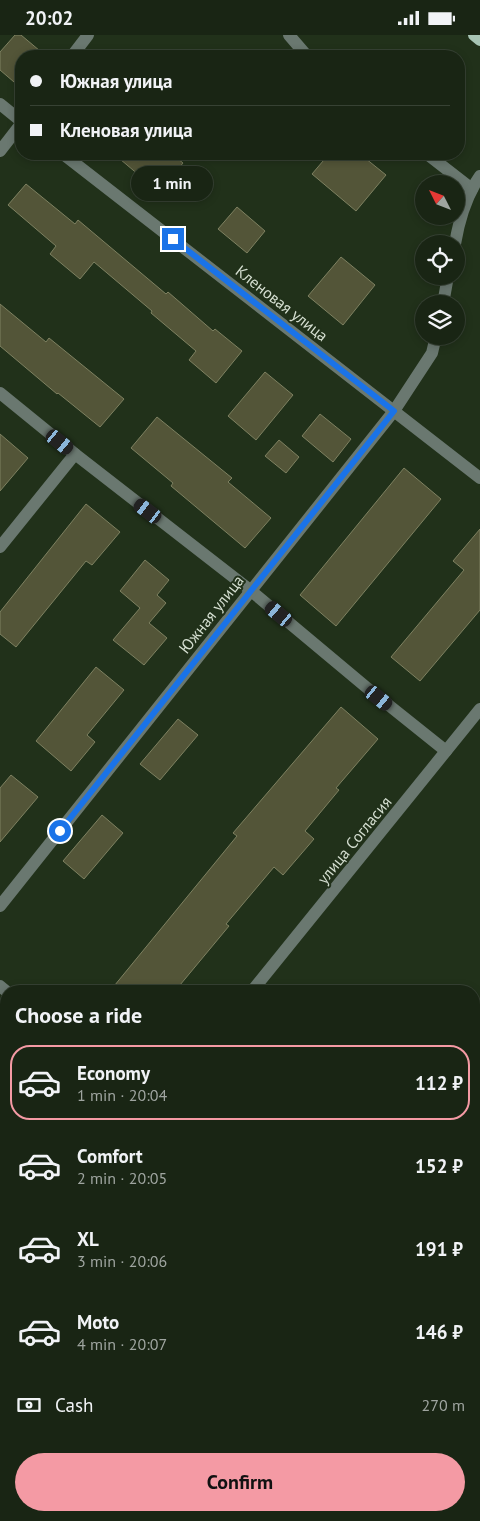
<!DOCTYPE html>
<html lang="en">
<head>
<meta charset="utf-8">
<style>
	:root { --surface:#192514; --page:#263122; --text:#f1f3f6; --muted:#9fa5a0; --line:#374234; --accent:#f49aa4 }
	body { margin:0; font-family:"PT Sans",sans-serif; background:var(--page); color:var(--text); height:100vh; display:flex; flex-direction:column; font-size:19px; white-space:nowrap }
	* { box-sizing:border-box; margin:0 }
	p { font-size:16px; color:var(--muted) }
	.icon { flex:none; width:28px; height:28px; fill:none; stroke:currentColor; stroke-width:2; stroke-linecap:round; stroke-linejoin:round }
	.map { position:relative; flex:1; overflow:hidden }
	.panel { position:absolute; left:0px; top:950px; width:480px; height:536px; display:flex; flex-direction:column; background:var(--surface); border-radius:20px 20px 0 0; box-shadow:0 2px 8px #0003,0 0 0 1px var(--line) }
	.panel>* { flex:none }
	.guide { position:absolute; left:15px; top:15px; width:450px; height:110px; border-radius:20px; box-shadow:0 2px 8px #0003,0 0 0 1px var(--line); display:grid; align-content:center; height:110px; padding:0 15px; background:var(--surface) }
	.needle { width:32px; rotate:312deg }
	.controls { position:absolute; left:415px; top:140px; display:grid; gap:10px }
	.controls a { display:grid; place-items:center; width:50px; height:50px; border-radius:50%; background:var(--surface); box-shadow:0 2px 8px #0003,0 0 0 1px var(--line); font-size:25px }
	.end { position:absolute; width:22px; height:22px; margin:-11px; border:6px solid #1a73e8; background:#fff; box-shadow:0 0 0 2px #fff }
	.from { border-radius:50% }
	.bubble { position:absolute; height:35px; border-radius:18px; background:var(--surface); box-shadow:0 2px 8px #0003,0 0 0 1px var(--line); font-size:16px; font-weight:800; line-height:35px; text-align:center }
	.car { position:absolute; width:15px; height:30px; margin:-15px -8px; border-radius:6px; box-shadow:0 0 4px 1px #0007; background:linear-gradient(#222 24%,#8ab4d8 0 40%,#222 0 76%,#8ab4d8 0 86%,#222 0) }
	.guide b { display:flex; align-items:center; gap:18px; height:48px; font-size:19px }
	.guide b+b { border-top:1px solid var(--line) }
	.guide i { width:12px; height:12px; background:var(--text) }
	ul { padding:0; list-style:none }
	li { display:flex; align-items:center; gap:15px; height:75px; margin:0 10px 8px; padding:0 5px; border:2px solid transparent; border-radius:20px }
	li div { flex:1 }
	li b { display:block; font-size:19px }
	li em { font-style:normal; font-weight:800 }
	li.active { border-color:var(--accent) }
	li>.icon { width:45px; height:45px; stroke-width:1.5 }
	h2 { padding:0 15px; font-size:22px; line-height:60px }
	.pay { display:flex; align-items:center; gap:12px; height:55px; padding:0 15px; font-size:19px }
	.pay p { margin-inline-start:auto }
	.button { display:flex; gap:10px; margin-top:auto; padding:10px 15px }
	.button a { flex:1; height:58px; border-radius:30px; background:var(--accent); color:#111; font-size:20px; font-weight:800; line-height:58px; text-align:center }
	.status { display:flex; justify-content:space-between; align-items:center; height:35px; padding:0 25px; background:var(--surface); direction:ltr }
	.status svg { height:14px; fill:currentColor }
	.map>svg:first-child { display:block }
	.building { fill:#535538; stroke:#7e8161 }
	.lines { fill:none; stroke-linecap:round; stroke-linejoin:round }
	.minor { stroke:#6a7870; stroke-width:12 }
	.major { stroke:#a7c4b4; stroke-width:12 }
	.route { stroke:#1a73e8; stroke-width:6 }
	.labels { text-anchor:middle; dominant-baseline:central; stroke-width:4; stroke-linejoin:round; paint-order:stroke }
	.street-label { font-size:16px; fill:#d4ded0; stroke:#21311a }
</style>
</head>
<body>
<div class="status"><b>20:02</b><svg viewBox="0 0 49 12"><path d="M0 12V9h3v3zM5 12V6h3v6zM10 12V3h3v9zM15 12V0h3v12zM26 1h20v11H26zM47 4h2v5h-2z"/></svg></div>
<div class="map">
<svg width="480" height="1486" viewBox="0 0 480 1486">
	<rect width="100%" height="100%" fill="#21311a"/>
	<g class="building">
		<polygon points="15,0 21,0 46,21 21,21 21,38 14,47 0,35 0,17"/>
		<polygon points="114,119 172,119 183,128 159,157"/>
		<polygon points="329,119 360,119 386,140 356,176 312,139"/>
		<polygon points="26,149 75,189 78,185 166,259 168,257 213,296 215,294 242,316 216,348 189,325 196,316 151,278 152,276 94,227 80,244 50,219 56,211 8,170"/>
		<polygon points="237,172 265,196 247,218 218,194"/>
		<polygon points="341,222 375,250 343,290 308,261"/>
		<polygon points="0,269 46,307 49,303 124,364 100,392 58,358 57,359 0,311"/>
		<polygon points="265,337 293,360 256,405 228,381"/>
		<polygon points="320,379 351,404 333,427 302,401"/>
		<polygon points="157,382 232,443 228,447 271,483 245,513 171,451 173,448 131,413"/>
		<polygon points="0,399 28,423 0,456"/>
		<polygon points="279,405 299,422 286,438 265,421"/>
		<polygon points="404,433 441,464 336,591 300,560"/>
		<polygon points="86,469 120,497 92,530 86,526 16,612 0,599 0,577"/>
		<polygon points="480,494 480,575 420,646 391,622 464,535 453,526"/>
		<polygon points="145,525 169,545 157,560 166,568 149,588 167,603 144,630 113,605 140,573 120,556"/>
		<polygon points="96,632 124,655 87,700 95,707 71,736 36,706"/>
		<polygon points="341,672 378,704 336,753 339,755 305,796 314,804 283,840 274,832 226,889 229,891 175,956 110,956 237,801 233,798"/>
		<polygon points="178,684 198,700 160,745 140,729"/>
		<polygon points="11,740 38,762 0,807 0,753"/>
		<polygon points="102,780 123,798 84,844 63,826"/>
	</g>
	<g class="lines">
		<g class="minor">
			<polyline points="289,0 307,21"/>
			<polyline points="72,21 88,0"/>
			<polyline points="0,69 21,86"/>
			<polyline points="0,116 21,89"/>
			<polyline points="63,119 480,443"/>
			<polyline points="427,119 472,154"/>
			<path d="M455 209C459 185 466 161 480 141"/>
			<polyline points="443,269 448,241"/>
			<polyline points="0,358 75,419 250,555 366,652 446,716"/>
			<polyline points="0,512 75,419"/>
			<polyline points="0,871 394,376 432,318 436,301"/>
			<polyline points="0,951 6,956"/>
			<polyline points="252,956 480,674"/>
			<polyline points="0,1273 6,1265"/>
		</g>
		<polyline class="major" points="474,0 480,5"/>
	</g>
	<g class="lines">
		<polyline class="route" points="60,796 394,376 173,204"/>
	</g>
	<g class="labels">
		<g class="street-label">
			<text transform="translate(282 268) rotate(38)">Кленовая улица</text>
			<text transform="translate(211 579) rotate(-52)">Южная улица</text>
			<text transform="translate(354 805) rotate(-51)">улица Согласия</text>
		</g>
	</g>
</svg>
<div class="controls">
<a><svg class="needle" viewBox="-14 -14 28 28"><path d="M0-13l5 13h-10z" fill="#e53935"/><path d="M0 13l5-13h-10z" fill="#9fa5a0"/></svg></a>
<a><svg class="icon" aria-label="locate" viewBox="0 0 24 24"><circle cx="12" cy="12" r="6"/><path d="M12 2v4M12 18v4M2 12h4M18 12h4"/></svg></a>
<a><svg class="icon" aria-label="layers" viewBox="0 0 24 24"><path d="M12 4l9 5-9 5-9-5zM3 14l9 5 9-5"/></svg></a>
</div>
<i class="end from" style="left:60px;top:796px"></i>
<i class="end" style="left:173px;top:204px"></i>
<div class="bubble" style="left:131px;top:131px;width:82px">1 min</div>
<i class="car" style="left:60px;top:407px;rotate:129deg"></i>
<i class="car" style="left:148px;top:476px;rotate:307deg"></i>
<i class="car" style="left:279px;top:579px;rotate:310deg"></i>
<i class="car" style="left:379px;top:663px;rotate:129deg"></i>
<div class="guide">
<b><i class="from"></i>Южная улица</b>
<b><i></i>Кленовая улица</b>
</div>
<section class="panel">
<h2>Choose a ride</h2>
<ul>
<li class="active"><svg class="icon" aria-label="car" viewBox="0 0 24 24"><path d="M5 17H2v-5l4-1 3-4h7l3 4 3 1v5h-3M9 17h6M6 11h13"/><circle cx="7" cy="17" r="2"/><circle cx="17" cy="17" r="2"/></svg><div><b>Economy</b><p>1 min · 20:04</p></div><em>112 ₽</em></li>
<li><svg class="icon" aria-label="car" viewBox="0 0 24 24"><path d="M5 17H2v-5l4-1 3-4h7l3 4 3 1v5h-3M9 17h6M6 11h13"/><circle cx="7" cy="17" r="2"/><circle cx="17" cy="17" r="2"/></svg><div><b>Comfort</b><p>2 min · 20:05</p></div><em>152 ₽</em></li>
<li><svg class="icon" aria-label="car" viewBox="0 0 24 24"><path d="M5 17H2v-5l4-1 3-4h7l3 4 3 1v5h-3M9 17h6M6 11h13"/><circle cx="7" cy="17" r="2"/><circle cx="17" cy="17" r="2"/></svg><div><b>XL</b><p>3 min · 20:06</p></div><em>191 ₽</em></li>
<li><svg class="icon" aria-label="car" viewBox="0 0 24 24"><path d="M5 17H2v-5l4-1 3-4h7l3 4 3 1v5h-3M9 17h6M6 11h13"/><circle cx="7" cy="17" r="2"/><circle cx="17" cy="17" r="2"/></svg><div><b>Moto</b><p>4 min · 20:07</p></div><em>146 ₽</em></li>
</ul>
<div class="pay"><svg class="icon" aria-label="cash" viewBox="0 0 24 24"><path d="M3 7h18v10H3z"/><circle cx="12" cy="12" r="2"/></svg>Cash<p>270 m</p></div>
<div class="button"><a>Confirm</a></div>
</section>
</div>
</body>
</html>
